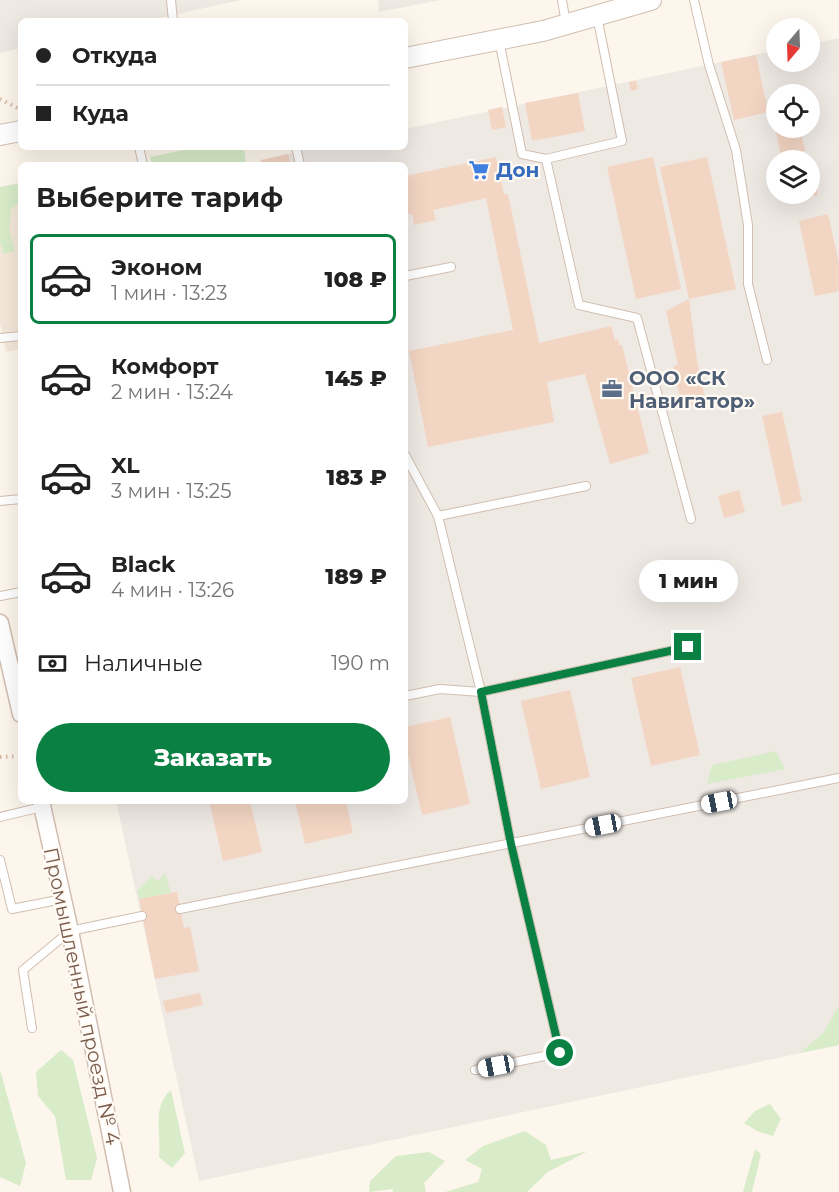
<!DOCTYPE html>
<html lang="ru">
<head>
<meta charset="utf-8">
<style>
	:root { --surface:#fff; --page:#f2f2f2; --text:#222; --muted:#767676; --line:#e0e0e0; --accent:#0b8043 }
	body { margin:0; font-family:Montserrat,sans-serif; background:var(--page); color:var(--text); height:100vh; display:flex; flex-direction:column; font-size:22px; white-space:nowrap }
	* { box-sizing:border-box; margin:0 }
	p { font-size:20px; color:var(--muted) }
	.icon { flex:none; width:33px; height:33px; fill:none; stroke:currentColor; stroke-width:2; stroke-linecap:round; stroke-linejoin:round }
	.map { position:relative; flex:1; overflow:hidden }
	.details { position:absolute; left:18px; top:162px; width:390px; height:642px; display:flex; flex-direction:column; background:var(--surface); border-radius:9px; box-shadow:0 6px 24px #0002 }
	.details>* { flex:none }
	.hud { position:absolute; left:18px; top:18px; width:390px; height:132px; border-radius:9px; box-shadow:0 6px 24px #0002; display:grid; align-content:center; height:132px; padding:0 18px; background:var(--surface) }
	.needle { width:39px; rotate:199deg }
	.tools { position:absolute; left:766px; top:18px; display:grid; gap:12px }
	.tools a { display:grid; place-items:center; width:54px; height:54px; border-radius:50%; background:var(--surface); box-shadow:0 6px 24px #0002; font-size:30px }
	.end { position:absolute; width:27px; height:27px; margin:-14px; border:8px solid #0b8043; background:#fff; box-shadow:0 0 0 3px #fff }
	.from { border-radius:50% }
	.bubble { position:absolute; height:42px; border-radius:21px; background:var(--surface); box-shadow:0 6px 24px #0002; font-size:20px; font-weight:800; line-height:42px; text-align:center }
	.car { position:absolute; width:18px; height:36px; margin:-18px -9px; border-radius:8px; box-shadow:0 0 4px 2px #0007; background:linear-gradient(#fff 24%,#345 0 40%,#fff 0 76%,#345 0 86%,#fff 0) }
	.hud b { display:flex; align-items:center; gap:21px; height:57px; font-size:22px }
	.hud b+b { border-top:2px solid var(--line) }
	.hud i { width:15px; height:15px; background:var(--text) }
	ul { padding:0; list-style:none }
	li { display:flex; align-items:center; gap:18px; height:90px; margin:0 12px 9px; padding:0 6px; border:3px solid transparent; border-radius:9px }
	li div { flex:1 }
	li b { display:block; font-size:22px }
	li em { font-style:normal; font-weight:800 }
	li.current { border-color:var(--accent) }
	li>.icon { width:54px; height:54px; stroke-width:1.5 }
	h2 { padding:0 18px; font-size:27px; line-height:72px }
	.pay { display:flex; align-items:center; gap:15px; height:66px; padding:0 18px; font-size:22px }
	.pay p { margin-inline-start:auto }
	.cta { display:flex; gap:12px; margin-top:auto; padding:12px 18px }
	.cta a { flex:1; height:69px; border-radius:36px; background:var(--accent); color:#fff; font-size:24px; font-weight:800; line-height:69px; text-align:center }
	.map>svg:first-child { display:block }
	.residential { fill:#f5e8da }
	.industrial { fill:#efe9e4; fill-rule:evenodd }
	.green { fill:#d8ecc9 }
	.building { fill:#f3d5c3 }
	.lines { fill:none; stroke-linecap:round; stroke-linejoin:round }
	.service-casing { stroke:#d1beb0; stroke-width:10 }
	.minor-casing { stroke:#d1beb0; stroke-width:19 }
	.tertiary-casing { stroke:#d1beb0; stroke-width:22 }
	.path { stroke:#d9b8a5; stroke-width:4; stroke-dasharray:1.5 4.5; stroke-linecap:butt }
	.service { stroke:#fff; stroke-width:8 }
	.minor { stroke:#fff; stroke-width:16 }
	.tertiary { stroke:#fff; stroke-width:20 }
	.route { stroke:#0b8043; stroke-width:8 }
	.labels { text-anchor:middle; dominant-baseline:central; stroke-width:4.5; stroke-linejoin:round; paint-order:stroke }
	.shop-label { font-size:20px; font-weight:bold; fill:#366cbe; stroke:#fffaf3; text-anchor:start }
	.service-label { font-size:20px; font-weight:bold; fill:#4e5e75; stroke:#fffaf3; text-anchor:start }
	.street-label { font-size:20px; fill:#7a5c4d; stroke:#fffaf3 }
</style>
</head>
<body>
<div class="map">
<svg width="839" height="1192" viewBox="0 0 839 1192">
	<rect width="100%" height="100%" fill="#fdf6ec"/>
	<polygon class="residential" points="21,183 21,349 6,352 0,323 0,187"/>
	<g class="industrial">
		<polygon points="0,0 241,0 146,21 21,21 21,48 0,53"/>
		<polygon points="378,0 440,0 379,12"/>
		<path d="M839 38V1045L199 1181 116 801H405V165H260L259 161 317 147H405V129L777 50V62H810V44ZM777 94H810V128H777ZM777 160H810V194H777Z"/>
	</g>
	<g class="green">
		<polygon points="198,147 244,147 246,164 152,165 150,157"/>
		<polygon points="21,183 21,201 11,209 9,230 15,251 3,254 0,241 0,187"/>
		<polygon points="776,751 785,769 707,784 712,765"/>
		<polygon points="165,873 171,893 139,899 137,891 152,876 158,881"/>
		<polygon points="839,1005 839,1045 800,1053 824,1032"/>
		<polygon points="61,1050 73,1060 97,1158 91,1180 66,1180 55,1116 38,1096 36,1072"/>
		<polygon points="0,1070 26,1163 20,1186 0,1177"/>
		<path d="M171 1090 185 1153 172 1168 159 1157C162 1133 151 1107 171 1090Z"/>
		<polygon points="770,1104 781,1119 773,1136 757,1131 744,1123 755,1111"/>
		<polygon points="525,1131 546,1145 551,1160 588,1151 548,1172 527,1192 445,1192 478,1182 482,1169 465,1160 483,1146"/>
		<polygon points="755,1149 761,1154 752,1192 743,1192"/>
		<polygon points="429,1152 445,1161 424,1183 426,1192 393,1192 393,1189 369,1192 370,1181 396,1156"/>
	</g>
	<g class="building">
		<polygon points="756,55 768,112 734,120 721,62"/>
		<polygon points="636,81 638,89 631,91 629,82"/>
		<polygon points="578,93 585,131 532,141 525,103"/>
		<polygon points="502,107 506,127 492,130 488,110"/>
		<polygon points="777,116 777,128 800,128 805,151 781,156 773,117"/>
		<polygon points="288,154 291,165 262,165 261,160"/>
		<polygon points="496,157 504,194 508,194 539,343 611,326 615,340 618,339 620,346 622,345 649,453 610,464 585,374 547,382 554,422 428,447 409,351 513,330 486,198 433,210 436,220 414,225 412,214 405,215 405,176"/>
		<polygon points="653,157 681,289 636,299 607,167"/>
		<polygon points="707,157 736,289 689,299 660,167"/>
		<polygon points="810,164 818,195 791,201 790,194 810,194"/>
		<polygon points="828,214 839,263 839,291 815,296 799,221"/>
		<polygon points="689,299 697,361 706,402 682,407 673,366 678,365 666,311"/>
		<polygon points="405,336 409,351 405,352"/>
		<polygon points="782,412 802,501 782,506 762,416"/>
		<polygon points="739,490 745,512 724,518 718,496"/>
		<polygon points="680,667 700,755 651,766 631,678"/>
		<polygon points="570,690 590,777 541,789 521,701"/>
		<polygon points="450,717 470,804 422,815 405,742 405,727"/>
		<polygon points="209,801 250,801 262,852 223,861"/>
		<polygon points="295,801 346,801 353,833 305,844"/>
		<polygon points="177,892 184,928 190,927 199,971 155,979 139,899"/>
		<polygon points="200,993 203,1005 166,1013 163,1001"/>
	</g>
	<g class="lines">
		<g class="service-casing">
			<g id="service">
				<polyline points="171,0 173,21"/>
				<polyline points="562,0 566,24"/>
				<polyline points="694,0 709,65 736,150 748,225 748,284 767,360"/>
				<polyline points="499,40 522,154 546,159 579,305 637,318 691,519"/>
				<polyline points="139,147 143,165"/>
				<polyline points="296,147 300,165"/>
				<polyline points="546,159 622,141 597,16"/>
				<polyline points="405,276 451,267"/>
				<polyline points="0,338 21,336"/>
				<polyline points="405,455 438,516 481,692 511,844 560,1053 475,1070"/>
				<polyline points="0,501 21,499"/>
				<polyline points="438,516 586,486"/>
				<polyline points="0,596 21,592"/>
				<polyline points="405,696 440,689 481,692 688,647"/>
				<polyline points="0,817 42,807"/>
				<polyline points="0,860 12,909 63,899"/>
				<polyline points="180,909 839,778"/>
				<polyline points="32,1028 23,970 70,931 142,916"/>
			</g>
		</g>
		<g class="minor-casing">
			<g id="minor">
				<polyline points="0,623 21,714"/>
				<polyline points="41,801 70,931 122,1192"/>
			</g>
		</g>
		<g class="tertiary-casing">
			<g id="tertiary">
				<polyline points="405,58 543,31 651,0"/>
				<polyline points="0,135 21,131"/>
			</g>
		</g>
		<g class="path">
			<polyline points="0,99 21,110"/>
			<polyline points="0,757 21,756"/>
		</g>
		<use href="#service" class="service"/>
		<use href="#minor" class="minor"/>
		<use href="#tertiary" class="tertiary"/>
	</g>
	<g class="lines">
		<polyline class="route" points="560,1053 511,844 481,692 688,647"/>
	</g>
	<defs>
		<g id="supermarket-bare" transform="scale(1.62)"><path d="M-6-5.5h2.5l.6 2H6L4.5 2H-2.5L-4.4-4H-6ZM-1.5 3.2a1.3 1.3 0 1 0 .1 0ZM3 3.2a1.3 1.3 0 1 0 .1 0Z" fill="#3f7fe0" stroke="#fffaf3" stroke-width="2.5" paint-order="stroke"/></g>
		<g id="office-bare" transform="scale(1.62)"><path d="M-6-3h4V-5.5h4V-3h4V5H-6ZM-1-4.5V-3h2v-1.5ZM-6 0V1H6V0Z" fill="#5c6f8a" stroke="#fffaf3" stroke-width="2.5" paint-order="stroke"/></g>
	</defs>
	<g fill-rule="evenodd">
		<use href="#supermarket-bare" x="479" y="170"/>
		<use href="#office-bare" x="612" y="389"/>
	</g>
	<g class="labels">
		<g class="shop-label">
			<text x="496" y="170">Дон</text>
		</g>
		<g class="service-label">
			<text x="629" y="378">ООО «СК<tspan x="629" dy="23">Навигатор»</tspan></text>
		</g>
		<g class="street-label">
			<text transform="translate(82 996) rotate(78)">Промышленный проезд № 4</text>
		</g>
	</g>
</svg>
<div class="tools">
<a><svg class="needle" viewBox="-14 -14 28 28"><path d="M0-13l5 13h-10z" fill="#e53935"/><path d="M0 13l5-13h-10z" fill="#767676"/></svg></a>
<a><svg class="icon" aria-label="locate" viewBox="0 0 24 24"><circle cx="12" cy="12" r="6"/><path d="M12 2v4M12 18v4M2 12h4M18 12h4"/></svg></a>
<a><svg class="icon" aria-label="layers" viewBox="0 0 24 24"><path d="M12 4l9 5-9 5-9-5zM3 14l9 5 9-5"/></svg></a>
</div>
<i class="end from" style="left:560px;top:1053px"></i>
<i class="end" style="left:688px;top:647px"></i>
<div class="bubble" style="left:639px;top:560px;width:99px">1 мин</div>
<i class="car" style="left:719px;top:802px;rotate:259deg"></i>
<i class="car" style="left:603px;top:825px;rotate:259deg"></i>
<i class="car" style="left:496px;top:1066px;rotate:259deg"></i>
<div class="hud">
<b><i class="from"></i>Откуда</b>
<b><i></i>Куда</b>
</div>
<section class="details">
<h2>Выберите тариф</h2>
<ul>
<li class="current"><svg class="icon" aria-label="car" viewBox="0 0 24 24"><path d="M5 17H2v-5l4-1 3-4h7l3 4 3 1v5h-3M9 17h6M6 11h13"/><circle cx="7" cy="17" r="2"/><circle cx="17" cy="17" r="2"/></svg><div><b>Эконом</b><p>1 мин · 13:23</p></div><em>108 ₽</em></li>
<li><svg class="icon" aria-label="car" viewBox="0 0 24 24"><path d="M5 17H2v-5l4-1 3-4h7l3 4 3 1v5h-3M9 17h6M6 11h13"/><circle cx="7" cy="17" r="2"/><circle cx="17" cy="17" r="2"/></svg><div><b>Комфорт</b><p>2 мин · 13:24</p></div><em>145 ₽</em></li>
<li><svg class="icon" aria-label="car" viewBox="0 0 24 24"><path d="M5 17H2v-5l4-1 3-4h7l3 4 3 1v5h-3M9 17h6M6 11h13"/><circle cx="7" cy="17" r="2"/><circle cx="17" cy="17" r="2"/></svg><div><b>XL</b><p>3 мин · 13:25</p></div><em>183 ₽</em></li>
<li><svg class="icon" aria-label="car" viewBox="0 0 24 24"><path d="M5 17H2v-5l4-1 3-4h7l3 4 3 1v5h-3M9 17h6M6 11h13"/><circle cx="7" cy="17" r="2"/><circle cx="17" cy="17" r="2"/></svg><div><b>Black</b><p>4 мин · 13:26</p></div><em>189 ₽</em></li>
</ul>
<div class="pay"><svg class="icon" aria-label="cash" viewBox="0 0 24 24"><path d="M3 7h18v10H3z"/><circle cx="12" cy="12" r="2"/></svg>Наличные<p>190 m</p></div>
<div class="cta"><a>Заказать</a></div>
</section>
</div>
</body>
</html>
